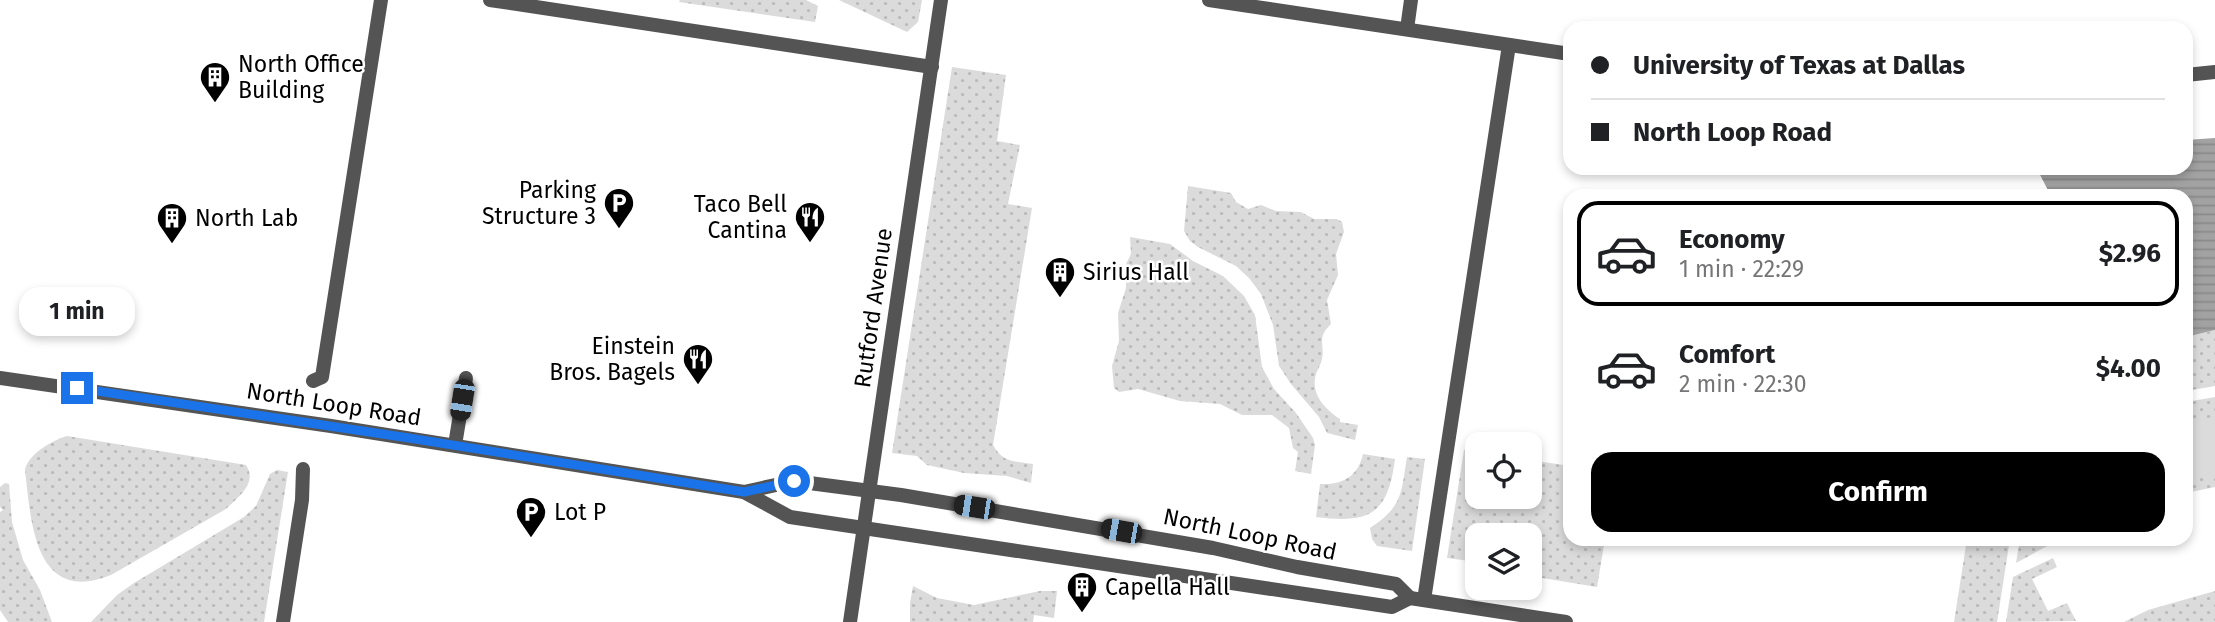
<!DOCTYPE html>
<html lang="en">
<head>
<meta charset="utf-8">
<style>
	:root { --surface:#fff; --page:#f6f6f6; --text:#202124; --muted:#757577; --line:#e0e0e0; --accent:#000 }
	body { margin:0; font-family:"Fira Sans",sans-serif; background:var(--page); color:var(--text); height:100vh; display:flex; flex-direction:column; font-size:26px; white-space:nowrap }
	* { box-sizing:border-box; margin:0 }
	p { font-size:23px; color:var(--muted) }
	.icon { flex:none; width:38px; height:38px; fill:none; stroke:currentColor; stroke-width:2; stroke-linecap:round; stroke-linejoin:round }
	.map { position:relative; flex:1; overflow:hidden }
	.sheet { position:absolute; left:1563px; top:189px; width:630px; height:357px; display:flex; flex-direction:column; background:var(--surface); border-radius:21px; box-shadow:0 4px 10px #0003 }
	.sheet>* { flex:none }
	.top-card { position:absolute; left:1563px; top:21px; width:630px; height:154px; border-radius:21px; box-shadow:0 4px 10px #0003; display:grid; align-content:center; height:154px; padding:0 28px; background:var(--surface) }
	.buttons { position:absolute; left:1465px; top:432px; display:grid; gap:14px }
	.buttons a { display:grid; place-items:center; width:77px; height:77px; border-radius:14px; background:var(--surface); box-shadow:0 4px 10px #0003; font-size:35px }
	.end { position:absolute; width:32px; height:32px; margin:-16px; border:9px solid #1a73e8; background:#fff; box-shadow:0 0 0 4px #fff }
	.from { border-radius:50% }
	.bubble { position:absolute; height:49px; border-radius:21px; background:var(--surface); box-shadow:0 4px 10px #0003; font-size:23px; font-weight:700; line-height:49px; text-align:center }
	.car { position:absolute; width:21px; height:42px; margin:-21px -10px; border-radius:9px; box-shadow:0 0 5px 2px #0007; background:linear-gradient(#222 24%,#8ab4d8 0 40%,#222 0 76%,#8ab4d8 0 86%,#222 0) }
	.top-card b { display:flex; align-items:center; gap:24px; height:66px; font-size:26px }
	.top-card b+b { border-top:2px solid var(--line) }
	.top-card i { width:18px; height:18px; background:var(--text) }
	ul { padding:12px 0 0; list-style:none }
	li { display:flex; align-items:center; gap:21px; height:105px; margin:0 14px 10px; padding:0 14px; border:4px solid transparent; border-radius:21px }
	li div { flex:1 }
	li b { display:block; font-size:26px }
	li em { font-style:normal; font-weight:700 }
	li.on { border-color:var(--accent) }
	li>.icon { width:63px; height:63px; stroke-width:1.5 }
	.cta { display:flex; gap:14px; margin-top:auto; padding:14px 28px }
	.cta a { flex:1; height:80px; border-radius:21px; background:var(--accent); color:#fff; font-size:28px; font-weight:700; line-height:80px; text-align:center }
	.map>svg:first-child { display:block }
	.grass { fill:url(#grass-dots) }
	.pitch { fill:#dbdbdb }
	.water { fill:url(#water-rules) }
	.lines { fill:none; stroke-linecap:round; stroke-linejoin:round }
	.lane { stroke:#545454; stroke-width:14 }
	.street { stroke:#545454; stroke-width:14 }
	.route { stroke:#1a73e8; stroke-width:9 }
	.labels { text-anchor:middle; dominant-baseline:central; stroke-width:5; stroke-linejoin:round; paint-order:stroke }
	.poi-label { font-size:23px; fill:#000; stroke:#fff; text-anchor:start }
	.street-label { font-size:23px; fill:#000; stroke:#fff }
</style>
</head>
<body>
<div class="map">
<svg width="2215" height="622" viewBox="0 0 2215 622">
	<defs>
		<pattern id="grass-dots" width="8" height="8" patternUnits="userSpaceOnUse" patternTransform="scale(1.75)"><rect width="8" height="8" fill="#dbdbdb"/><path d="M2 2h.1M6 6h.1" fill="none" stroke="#bababa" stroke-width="1.8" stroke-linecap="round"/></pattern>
		<pattern id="water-rules" width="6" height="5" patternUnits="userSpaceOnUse" patternTransform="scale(1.75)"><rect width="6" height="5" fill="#a2a2a2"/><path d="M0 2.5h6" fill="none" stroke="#8a8a8a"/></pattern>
	</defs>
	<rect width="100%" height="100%" fill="#fff"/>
	<g class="grass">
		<polygon points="680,0 806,0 818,6 815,22 679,2"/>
		<polygon points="839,0 922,0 918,22 907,32"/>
		<path d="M952 67 1006 75 997 141 1020 145 1008 204 1032 208 993 445C1003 463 1014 461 1033 464L1031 483 1007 476 964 473 927 465 917 456 892 453Z"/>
		<path d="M1188 186 1231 193 1236 202 1248 209 1261 205 1276 211 1301 212 1314 219H1337L1342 222 1344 232 1336 254 1338 275 1327 300 1331 324C1316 339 1325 342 1322 359 1321 364 1318 369 1316 374 1310 394 1325 409 1340 419V422L1358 425 1355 440 1327 433 1319 417 1291 384 1279 366 1273 325 1261 294 1249 278 1236 266 1198 247 1190 241 1184 231Z"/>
		<polygon points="1130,237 1170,244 1193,261 1223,276 1244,296 1255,315 1262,367 1274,389 1296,413 1313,438 1315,445 1311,474 1295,471 1298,452 1293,448 1289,428 1272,415 1242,415 1220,404 1180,401 1138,389 1119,392 1114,388 1112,366 1119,341 1118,313 1126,288 1126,264 1131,254"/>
		<polygon points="2215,330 2215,386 2186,391 2186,337"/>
		<polygon points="2215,397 2215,487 2186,493 2186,402"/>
		<path d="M67 436 246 465C258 483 238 497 226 509L111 575C34 606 31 521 25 470 28 454 53 440 67 436Z"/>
		<polygon points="1464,450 1477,452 1477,497 1530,497 1530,460 1570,466 1570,539 1605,539 1597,587 1530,576 1530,536 1477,536 1477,562 1447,558"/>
		<path d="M1363 454 1395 459C1388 514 1370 524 1316 517L1320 484C1342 485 1358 477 1363 454Z"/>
		<path d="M1407 457 1425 459 1412 551 1377 546 1372 539 1370 528C1403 506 1401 494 1407 457Z"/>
		<polygon points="277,470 288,472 264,622 91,622 117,595 134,583 244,517 256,506 270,474"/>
		<polygon points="5,483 9,484 12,522 23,560 40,590 52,622 8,622 0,610 0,512 3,510 0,507 0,487"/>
		<polygon points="1967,539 2010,539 1997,622 1954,622"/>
		<polygon points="2020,539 2060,539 2016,563"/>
		<polygon points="2053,558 2057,567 2032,579 2048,611 2067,603 2076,621 2006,622 2013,577"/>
		<polygon points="913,586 937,598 974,605 1040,591 1057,591 1054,618 1034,615 1033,622 910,622 910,603"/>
		<polygon points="2215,591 2215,622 2124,622 2148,610"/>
	</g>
	<polygon class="pitch" points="2215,417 2215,473 2186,477 2186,421"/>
	<polygon class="water" points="2215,138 2215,330 2186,337 2186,196 2051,196 2037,169 2186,168 2186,140"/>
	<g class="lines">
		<g class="lane">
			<polyline points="1407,29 1411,0"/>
			<polyline points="455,445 466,378"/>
		</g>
		<g class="street">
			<polyline points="490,0 932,67"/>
			<polyline points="1209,0 1570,54"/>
			<polyline points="2186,75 2215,72"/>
			<polyline points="0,378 331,426 744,492 790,517 1392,607 1410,598 1566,622"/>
			<polyline points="313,381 322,377 381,0"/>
			<polyline points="744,492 794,481 901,495 1213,548 1297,567 1396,584 1410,598"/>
			<polyline points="1424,600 1509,45"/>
			<polyline points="283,622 302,500 303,469"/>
			<polyline points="850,622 941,0"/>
		</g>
	</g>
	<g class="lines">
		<polyline class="route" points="77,388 409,438 744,492 794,481"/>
	</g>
	<defs>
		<g id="building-pin" transform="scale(1.575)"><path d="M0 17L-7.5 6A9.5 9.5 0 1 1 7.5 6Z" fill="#000" stroke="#fff"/><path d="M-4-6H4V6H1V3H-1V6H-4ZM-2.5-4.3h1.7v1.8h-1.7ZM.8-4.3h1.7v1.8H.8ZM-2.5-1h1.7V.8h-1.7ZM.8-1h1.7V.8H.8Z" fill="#fff"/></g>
		<g id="parking-pin" transform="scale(1.575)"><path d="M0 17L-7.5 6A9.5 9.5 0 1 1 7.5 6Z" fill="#000" stroke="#fff"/><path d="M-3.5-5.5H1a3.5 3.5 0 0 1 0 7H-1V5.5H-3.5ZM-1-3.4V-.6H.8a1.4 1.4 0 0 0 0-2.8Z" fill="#fff"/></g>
		<g id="restaurant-pin" transform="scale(1.575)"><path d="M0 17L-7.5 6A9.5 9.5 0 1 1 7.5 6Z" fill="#000" stroke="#fff"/><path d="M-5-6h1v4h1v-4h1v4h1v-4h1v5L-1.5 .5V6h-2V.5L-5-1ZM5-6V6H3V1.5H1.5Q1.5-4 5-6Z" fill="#fff"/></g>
	</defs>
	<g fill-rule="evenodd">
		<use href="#building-pin" x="215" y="77"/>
		<use href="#parking-pin" x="619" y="203"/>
		<use href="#restaurant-pin" x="810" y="217"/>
		<use href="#building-pin" x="172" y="218"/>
		<use href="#building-pin" x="1060" y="272"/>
		<use href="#restaurant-pin" x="698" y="359"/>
		<use href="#parking-pin" x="531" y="512"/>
		<use href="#building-pin" x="1082" y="587"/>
	</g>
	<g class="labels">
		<g class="poi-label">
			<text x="238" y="64">North Office<tspan x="238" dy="26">Building</tspan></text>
			<text x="596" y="190" text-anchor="end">Parking<tspan x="596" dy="26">Structure 3</tspan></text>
			<text x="787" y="204" text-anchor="end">Taco Bell<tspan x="787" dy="26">Cantina</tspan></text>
			<text x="195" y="218">North Lab</text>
			<text x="1083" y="272">Sirius Hall</text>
			<text x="675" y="346" text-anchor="end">Einstein<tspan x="675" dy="26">Bros. Bagels</tspan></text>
			<text x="554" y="512">Lot P</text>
			<text x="1105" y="587">Capella Hall</text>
		</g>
		<g class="street-label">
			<text transform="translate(873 308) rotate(-82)">Rutford Avenue</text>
			<text transform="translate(334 404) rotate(9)">North Loop Road</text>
			<text transform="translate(1250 534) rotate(12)">North Loop Road</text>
		</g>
	</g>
</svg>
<div class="buttons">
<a><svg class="icon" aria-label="locate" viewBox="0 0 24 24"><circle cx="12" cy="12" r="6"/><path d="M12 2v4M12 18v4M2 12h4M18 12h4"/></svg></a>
<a><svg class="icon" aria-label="layers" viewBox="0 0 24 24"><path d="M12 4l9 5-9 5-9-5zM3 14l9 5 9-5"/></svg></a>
</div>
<i class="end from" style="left:794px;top:481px"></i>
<i class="end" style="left:77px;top:388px"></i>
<div class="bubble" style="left:19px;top:287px;width:116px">1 min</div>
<i class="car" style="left:462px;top:400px;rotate:189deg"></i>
<i class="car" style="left:974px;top:507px;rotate:279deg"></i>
<i class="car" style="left:1121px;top:531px;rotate:280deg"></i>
<div class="top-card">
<b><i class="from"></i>University of Texas at Dallas</b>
<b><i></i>North Loop Road</b>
</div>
<section class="sheet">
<ul>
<li class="on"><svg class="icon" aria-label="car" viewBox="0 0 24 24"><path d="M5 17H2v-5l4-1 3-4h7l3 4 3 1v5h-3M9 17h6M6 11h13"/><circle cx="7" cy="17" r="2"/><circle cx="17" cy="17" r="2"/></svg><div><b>Economy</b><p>1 min · 22:29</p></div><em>$2.96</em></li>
<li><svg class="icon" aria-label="car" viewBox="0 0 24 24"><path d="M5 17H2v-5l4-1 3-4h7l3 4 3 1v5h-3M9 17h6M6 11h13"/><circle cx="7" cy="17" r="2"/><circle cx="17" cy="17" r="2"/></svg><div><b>Comfort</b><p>2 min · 22:30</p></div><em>$4.00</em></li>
</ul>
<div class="cta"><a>Confirm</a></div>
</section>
</div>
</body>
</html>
